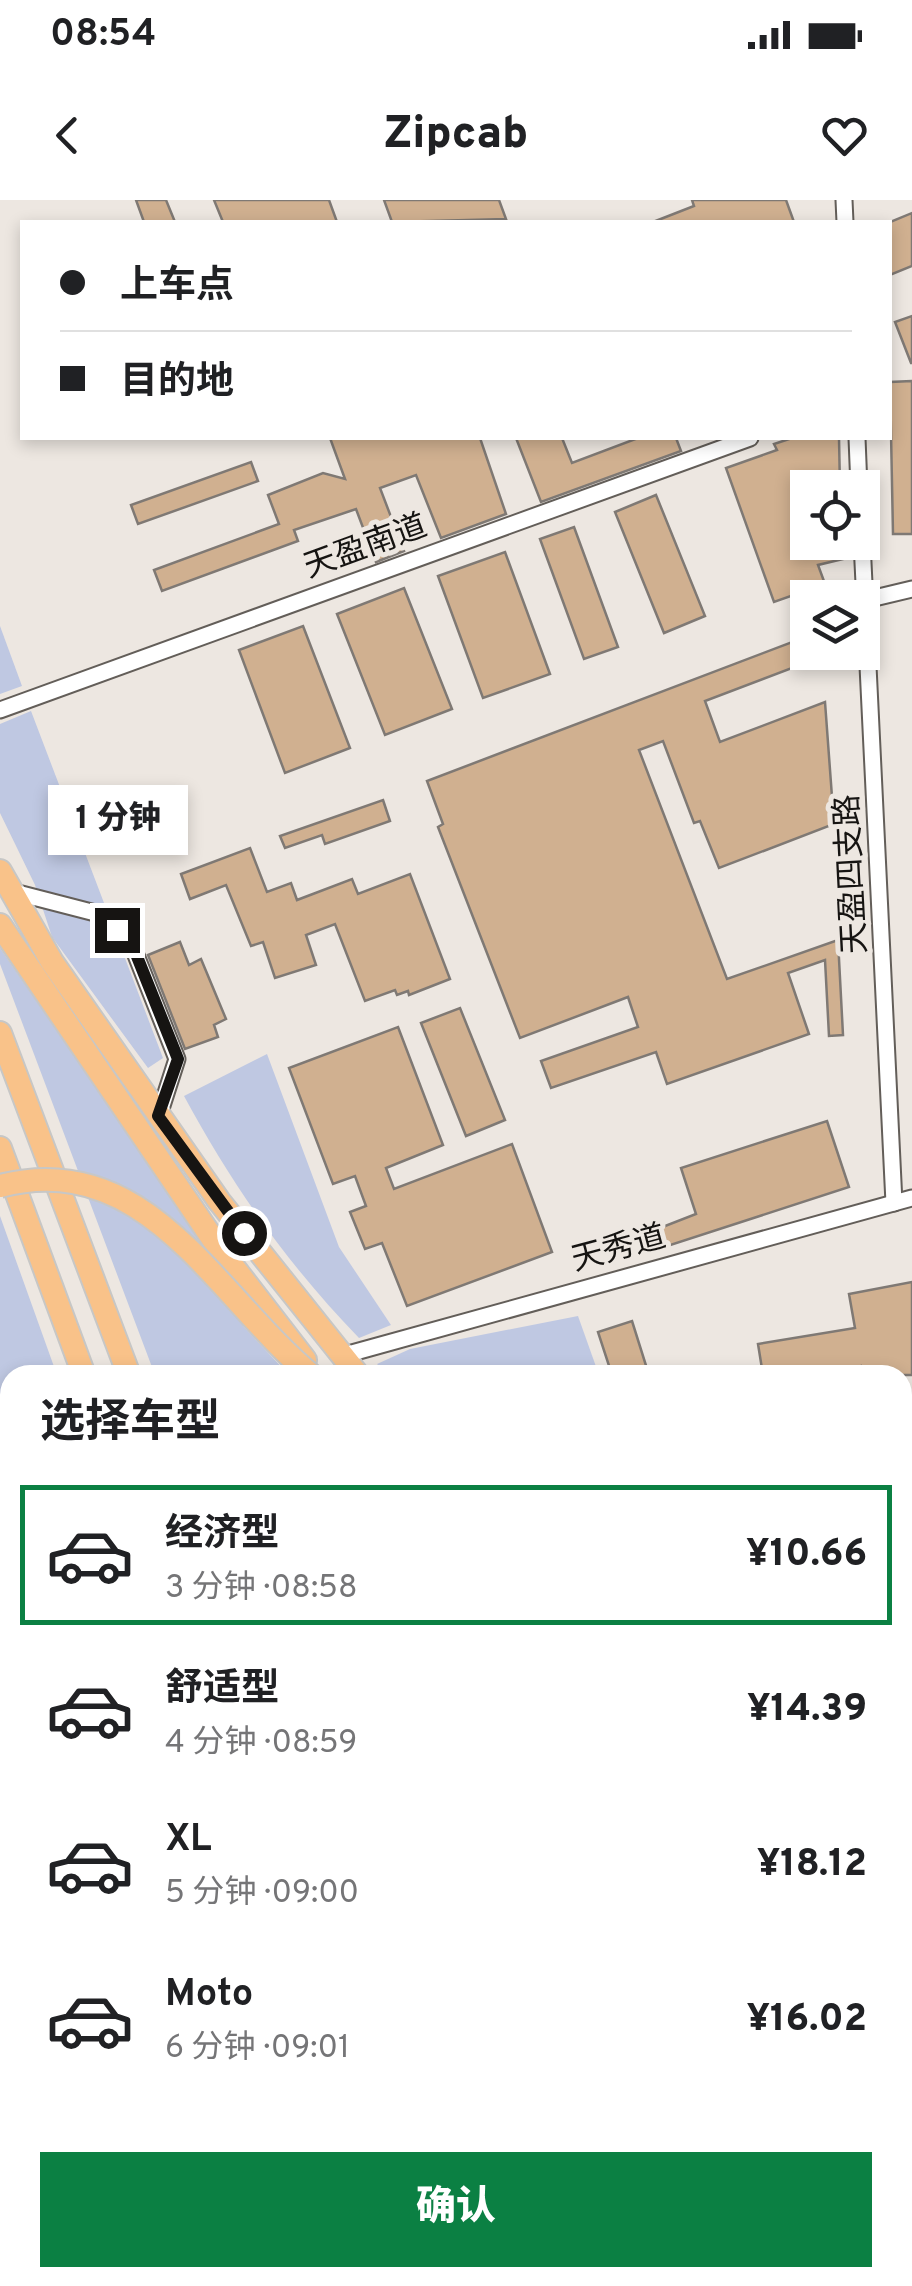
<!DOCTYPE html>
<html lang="zh">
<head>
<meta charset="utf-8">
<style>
	:root { --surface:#fff; --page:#f6f6f6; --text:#202124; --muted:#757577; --line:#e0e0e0; --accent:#0b8043 }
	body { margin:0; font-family:Overpass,"Noto Sans SC",sans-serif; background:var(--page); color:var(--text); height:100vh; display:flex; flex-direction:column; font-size:38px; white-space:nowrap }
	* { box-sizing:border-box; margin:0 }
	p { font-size:32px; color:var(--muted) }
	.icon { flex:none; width:55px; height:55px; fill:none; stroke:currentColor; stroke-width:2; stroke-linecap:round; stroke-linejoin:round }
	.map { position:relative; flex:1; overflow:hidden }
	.drawer { position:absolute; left:0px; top:1165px; width:912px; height:922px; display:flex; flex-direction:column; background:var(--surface); border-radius:30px 30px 0 0; box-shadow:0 5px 15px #0003 }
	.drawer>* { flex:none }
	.top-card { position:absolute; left:20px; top:20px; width:872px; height:220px; border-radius:0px; box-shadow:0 5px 15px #0003; display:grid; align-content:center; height:220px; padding:0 40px; background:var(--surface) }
	.controls { position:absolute; left:790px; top:270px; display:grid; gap:20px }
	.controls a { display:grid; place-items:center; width:90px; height:90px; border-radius:0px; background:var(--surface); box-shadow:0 5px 15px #0003; font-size:50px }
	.end { position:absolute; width:45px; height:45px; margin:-22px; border:12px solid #161412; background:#fff; box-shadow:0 0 0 5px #fff }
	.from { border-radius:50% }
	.bubble { position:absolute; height:70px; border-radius:0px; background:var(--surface); box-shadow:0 5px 15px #0003; font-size:32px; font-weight:800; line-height:70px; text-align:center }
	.top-card b { display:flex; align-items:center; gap:35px; height:95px; font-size:38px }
	.top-card b+b { border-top:2px solid var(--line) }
	.top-card i { width:25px; height:25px; background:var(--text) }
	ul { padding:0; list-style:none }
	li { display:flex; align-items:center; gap:30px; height:140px; margin:0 20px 15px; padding:0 20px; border:5px solid transparent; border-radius:0px }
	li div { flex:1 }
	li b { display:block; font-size:38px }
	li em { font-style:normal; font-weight:800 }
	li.selected { border-color:var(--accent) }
	li>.icon { width:90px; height:90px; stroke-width:1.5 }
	h2 { padding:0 40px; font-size:45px; line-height:120px }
	.cta { display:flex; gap:20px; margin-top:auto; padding:20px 40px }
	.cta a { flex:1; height:115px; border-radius:0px; background:var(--accent); color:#fff; font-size:40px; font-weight:800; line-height:115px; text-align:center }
	.status { display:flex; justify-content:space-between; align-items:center; height:70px; padding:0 50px; background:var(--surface); direction:ltr }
	.status svg { height:28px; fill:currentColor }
	header { display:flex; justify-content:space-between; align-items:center; height:130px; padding:0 40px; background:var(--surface); font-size:45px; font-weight:800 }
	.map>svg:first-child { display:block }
	.green { fill:#bfc8e2 }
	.building { fill:#d0b090; stroke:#7f7974; stroke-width:2.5 }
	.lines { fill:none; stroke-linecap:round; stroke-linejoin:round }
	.minor-casing { stroke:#635e59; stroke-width:19 }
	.major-casing { stroke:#c7c7c6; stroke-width:24 }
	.highway-casing { stroke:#c7c7c6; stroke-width:26 }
	.minor { stroke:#fff; stroke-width:15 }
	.major { stroke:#fbdab8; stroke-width:20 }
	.highway { stroke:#f9c289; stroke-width:22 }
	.highway-bridge-casing { stroke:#c7c7c6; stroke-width:26; stroke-linecap:butt }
	.highway-bridge { stroke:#f9c289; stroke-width:22 }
	.route { stroke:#161412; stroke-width:12 }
	.labels { text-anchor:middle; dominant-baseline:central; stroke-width:10; stroke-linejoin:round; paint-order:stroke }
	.street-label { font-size:32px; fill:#161412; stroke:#ede7e1 }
</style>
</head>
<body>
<div class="status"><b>08:54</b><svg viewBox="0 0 49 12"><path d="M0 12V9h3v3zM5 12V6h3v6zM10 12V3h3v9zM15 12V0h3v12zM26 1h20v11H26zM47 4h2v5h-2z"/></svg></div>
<header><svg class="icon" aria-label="back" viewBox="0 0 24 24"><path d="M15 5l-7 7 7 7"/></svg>Zipcab<svg class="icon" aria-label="heart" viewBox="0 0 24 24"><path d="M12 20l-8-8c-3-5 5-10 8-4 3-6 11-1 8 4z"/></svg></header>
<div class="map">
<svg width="912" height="2086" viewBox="0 0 912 2086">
	<rect width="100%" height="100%" fill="#ede7e1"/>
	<g class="green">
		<polygon points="0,426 22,486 0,494"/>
		<polygon points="31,511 163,858 148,868 52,737 35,685 0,613 0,524"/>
		<polygon points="0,748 190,1023 244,1127 289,1175 155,1175 0,764"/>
		<path d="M267 854 339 1047 391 1125 359 1138C288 1065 232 985 184 896Z"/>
		<polygon points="0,1016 57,1175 10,1175 10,1517 0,1519"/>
		<polygon points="578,1116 599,1175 388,1175 377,1164 410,1149"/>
		<polygon points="10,1568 10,1828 0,1812 0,1571"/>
		<polygon points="0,1901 10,1919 10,2078 119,2078 126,2086 0,2086"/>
		<polygon points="175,2078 394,2078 397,2086 181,2086"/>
		<polygon points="492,2078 607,2078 608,2086 495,2086"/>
	</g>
	<g class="building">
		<polygon points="136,0 166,0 175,22 144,22"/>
		<polygon points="214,0 329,0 337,22 223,22"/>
		<polygon points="384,0 499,0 506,19 392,22"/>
		<polygon points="692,0 786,0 794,22 653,22 694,6"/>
		<polygon points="912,13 912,66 890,75 890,22"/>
		<polygon points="912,116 912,163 911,163 895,122"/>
		<polygon points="912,181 912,334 893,334 890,182"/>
		<polygon points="330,238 480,238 506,314 441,338 416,275 380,288 404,351 376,362 356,309 294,330 298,341 162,391 154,370 279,324 268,295 323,273 345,279"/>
		<polygon points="516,238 562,238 572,263 638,238 676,238 681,251 541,302"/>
		<polygon points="792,238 839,238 840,288 808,288 808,342 842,342 843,359 818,365 825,384 774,402 726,268 777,250 774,244"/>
		<polygon points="251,262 258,281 138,324 131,305"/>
		<polygon points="656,295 705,416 664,433 615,312"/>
		<polygon points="574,327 618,447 584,459 540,339"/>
		<polygon points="505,352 550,474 483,498 438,376"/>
		<polygon points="404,388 452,509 385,535 337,414"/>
		<polygon points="303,426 350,548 285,573 239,450"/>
		<polygon points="808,436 808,462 705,501 720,542 825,502 834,624 719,668 700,621 694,623 663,541 639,550 727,779 838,740 843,835 829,836 825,760 788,773 809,834 667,884 656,852 551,888 541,861 638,827 628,797 520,838 438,627 443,624 427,581"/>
		<polygon points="383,600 390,621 325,644 322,635 285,648 280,636"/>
		<polygon points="250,648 267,692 291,683 297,700 352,679 358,694 410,674 450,779 409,795 408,791 397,795 395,790 365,801 335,724 306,735 316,765 275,778 263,742 251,746 226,685 190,699 181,674"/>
		<polygon points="180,742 189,765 201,759 226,819 214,825 218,837 185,849 148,755"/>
		<polygon points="460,808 505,920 466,936 421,823"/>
		<polygon points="398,827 443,945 386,968 394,989 512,944 552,1052 407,1106 382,1043 365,1049 350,1012 366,1006 355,976 333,984 289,868"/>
		<polygon points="827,921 849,987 652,1051 647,1033 696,1014 681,968"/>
		<polygon points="912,1082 912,1175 863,1175 861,1166 829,1175 763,1175 758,1144 855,1128 849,1094"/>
		<polygon points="632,1121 649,1175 612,1175 598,1132"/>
	</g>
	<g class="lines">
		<g class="minor-casing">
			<g id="minor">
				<polyline points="844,0 845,22"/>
				<polyline points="857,238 859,288"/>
				<polyline points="862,342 894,1003"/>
				<polyline points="866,400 912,389"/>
				<polyline points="0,510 750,238"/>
				<polyline points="10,691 103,715 132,745 177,859 159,915"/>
				<polyline points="341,1156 912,998"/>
				<polyline points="0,1542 10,1540"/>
				<polyline points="0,1862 10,1879"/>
				<polyline points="147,2078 153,2086"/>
			</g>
		</g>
		<g class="major-casing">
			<g id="major">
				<polyline points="902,1432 912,1433"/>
				<polyline points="902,1619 912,1615"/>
				<polyline points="653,2078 654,2086"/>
			</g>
		</g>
		<g class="highway-casing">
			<g id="highway">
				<polyline points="0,671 52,762 219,1001 358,1175"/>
				<polyline points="0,725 221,1051 305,1160"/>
				<polyline points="0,833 129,1175"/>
				<polyline points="0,948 84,1175"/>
				<polyline points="0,1281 10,1290"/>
				<polyline points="0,1422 10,1437"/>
				<polyline points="902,1445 912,1445"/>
				<polyline points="902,1518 912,1516"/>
				<polyline points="902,1560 912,1558"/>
				<polyline points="902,1599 912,1595"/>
				<polyline points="0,1651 10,1641"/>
				<polyline points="0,1699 10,1697"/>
				<polyline points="0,1744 10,1742"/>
				<polyline points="0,1789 10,1790"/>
				<polyline points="229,2078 231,2086"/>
				<polyline points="422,2078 426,2086"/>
				<polyline points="464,2078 467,2086"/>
				<polyline points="624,2078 625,2086"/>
				<polyline points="305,2086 306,2078"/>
			</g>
		</g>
		<use href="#minor" class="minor"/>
		<use href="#major" class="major"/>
		<use href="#highway" class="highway"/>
		<g class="highway-bridge-casing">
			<path id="highway-bridge" d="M0 986C147 948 214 1094 311 1175"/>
		</g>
		<use href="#highway-bridge" class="highway-bridge"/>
	</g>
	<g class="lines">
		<polyline class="route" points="117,730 132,744 178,859 158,916 244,1033"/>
	</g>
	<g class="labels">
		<g class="street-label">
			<text transform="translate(366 348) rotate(-20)">天盈南道</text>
			<text transform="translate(853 674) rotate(-93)">天盈四支路</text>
			<text transform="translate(619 1050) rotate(-15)">天秀道</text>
		</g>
	</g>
</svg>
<div class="controls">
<a><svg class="icon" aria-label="locate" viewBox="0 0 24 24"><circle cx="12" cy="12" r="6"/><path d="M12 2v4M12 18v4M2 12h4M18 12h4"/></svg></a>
<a><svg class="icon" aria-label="layers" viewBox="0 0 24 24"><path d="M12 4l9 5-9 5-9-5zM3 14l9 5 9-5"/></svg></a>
</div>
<i class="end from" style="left:244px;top:1033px"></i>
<i class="end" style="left:117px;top:730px"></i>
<div class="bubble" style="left:48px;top:585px;width:140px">1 分钟</div>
<div class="top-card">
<b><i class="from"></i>上车点</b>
<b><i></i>目的地</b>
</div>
<section class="drawer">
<h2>选择车型</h2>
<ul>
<li class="selected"><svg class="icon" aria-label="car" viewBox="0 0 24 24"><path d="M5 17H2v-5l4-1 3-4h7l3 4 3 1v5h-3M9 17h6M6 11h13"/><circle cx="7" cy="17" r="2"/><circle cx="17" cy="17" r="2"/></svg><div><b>经济型</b><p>3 分钟 · 08:58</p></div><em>¥10.66</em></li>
<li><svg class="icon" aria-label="car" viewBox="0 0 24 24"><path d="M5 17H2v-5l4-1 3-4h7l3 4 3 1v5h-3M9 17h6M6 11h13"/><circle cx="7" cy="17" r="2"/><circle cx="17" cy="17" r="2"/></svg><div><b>舒适型</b><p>4 分钟 · 08:59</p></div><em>¥14.39</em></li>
<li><svg class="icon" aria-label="car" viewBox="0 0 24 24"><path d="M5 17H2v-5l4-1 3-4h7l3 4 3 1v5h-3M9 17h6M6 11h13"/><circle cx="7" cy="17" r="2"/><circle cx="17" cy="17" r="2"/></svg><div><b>XL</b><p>5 分钟 · 09:00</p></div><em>¥18.12</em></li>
<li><svg class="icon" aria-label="car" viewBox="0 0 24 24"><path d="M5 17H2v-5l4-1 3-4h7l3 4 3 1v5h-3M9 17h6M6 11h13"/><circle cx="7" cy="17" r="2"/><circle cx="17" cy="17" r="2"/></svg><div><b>Moto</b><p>6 分钟 · 09:01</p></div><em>¥16.02</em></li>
</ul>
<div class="cta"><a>确认</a></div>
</section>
</div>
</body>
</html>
